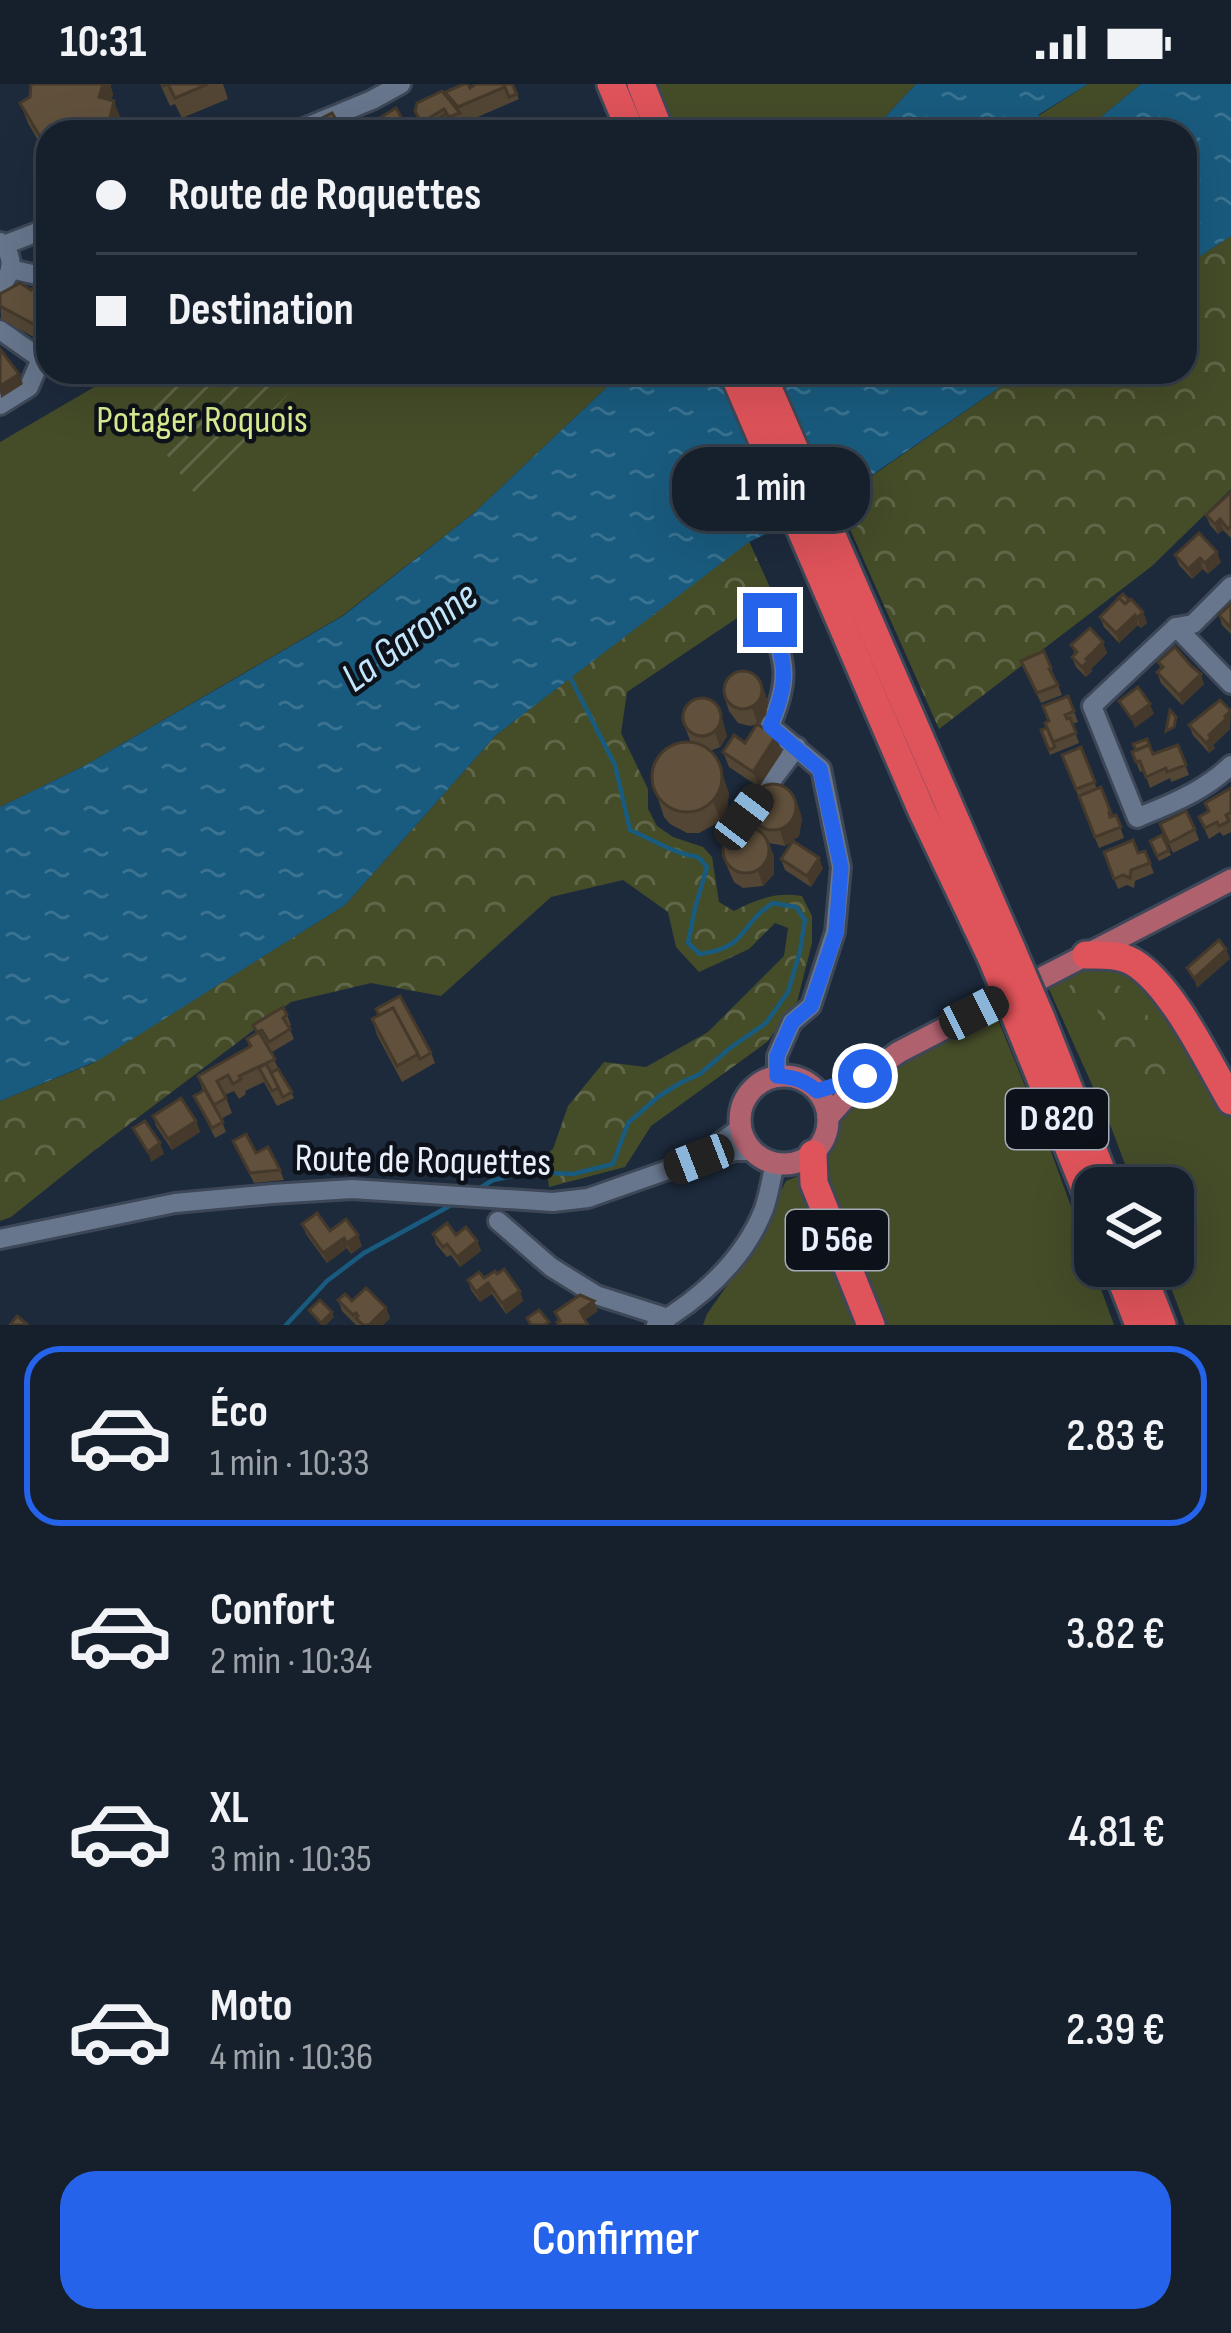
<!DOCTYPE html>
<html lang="fr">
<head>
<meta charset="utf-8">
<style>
	:root { --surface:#16202d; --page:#1f2835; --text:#f1f3f6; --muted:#9ea3aa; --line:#353e49; --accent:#2563eb }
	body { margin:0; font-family:"Sofia Sans Condensed",sans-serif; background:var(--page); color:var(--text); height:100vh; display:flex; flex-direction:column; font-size:45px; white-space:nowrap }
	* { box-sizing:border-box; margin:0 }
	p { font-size:39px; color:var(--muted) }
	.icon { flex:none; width:66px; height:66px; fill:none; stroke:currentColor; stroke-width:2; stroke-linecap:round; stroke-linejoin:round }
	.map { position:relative; height:1241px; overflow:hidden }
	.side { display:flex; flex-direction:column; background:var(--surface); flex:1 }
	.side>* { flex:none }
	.hud { position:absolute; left:36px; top:36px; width:1161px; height:264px; border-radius:36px; box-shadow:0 12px 48px #0002,0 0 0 3px var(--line); display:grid; align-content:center; height:264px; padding:0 60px; background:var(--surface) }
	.buttons { position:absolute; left:1074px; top:1083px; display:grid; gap:24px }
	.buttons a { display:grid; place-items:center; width:120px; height:120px; border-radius:24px; background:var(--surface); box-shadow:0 12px 48px #0002,0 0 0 3px var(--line); font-size:60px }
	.end { position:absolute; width:54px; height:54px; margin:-27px; border:15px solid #2563eb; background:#fff; box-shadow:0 0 0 6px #fff }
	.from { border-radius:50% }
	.bubble { position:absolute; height:84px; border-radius:36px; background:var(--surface); box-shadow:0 12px 48px #0002,0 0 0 3px var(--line); font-size:39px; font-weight:600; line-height:84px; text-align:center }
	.car { position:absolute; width:36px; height:72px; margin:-36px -18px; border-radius:15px; box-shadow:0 0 9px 3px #0007; background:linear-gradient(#222 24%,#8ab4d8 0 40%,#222 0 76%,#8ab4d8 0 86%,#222 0) }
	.hud b { display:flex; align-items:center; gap:42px; height:114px; font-size:45px }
	.hud b+b { border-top:3px solid var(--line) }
	.hud i { width:30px; height:30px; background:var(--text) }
	ul { padding:21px 0 0; list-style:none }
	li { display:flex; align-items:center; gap:36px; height:180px; margin:0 24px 18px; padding:0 36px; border:6px solid transparent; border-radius:36px }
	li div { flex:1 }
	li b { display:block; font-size:45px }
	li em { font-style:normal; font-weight:600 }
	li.active { border-color:var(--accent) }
	li>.icon { width:108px; height:108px; stroke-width:1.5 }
	.button { display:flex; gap:24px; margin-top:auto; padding:24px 60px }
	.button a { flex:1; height:138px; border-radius:36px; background:var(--accent); color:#fff; font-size:48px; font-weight:600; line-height:138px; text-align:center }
	.status { display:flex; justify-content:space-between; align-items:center; height:84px; padding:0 60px; background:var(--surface); direction:ltr }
	.status svg { height:33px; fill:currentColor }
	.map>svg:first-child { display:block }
	.green { fill:#454c28 }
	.forest { fill:url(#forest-crowns) }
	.garden { fill:url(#garden-furrows) }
	.water { fill:url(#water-ripples) }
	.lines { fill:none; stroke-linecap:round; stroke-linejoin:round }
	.stream { stroke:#195b7e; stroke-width:4.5 }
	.minor-casing { stroke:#3d4757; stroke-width:24 }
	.major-casing { stroke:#3d4757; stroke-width:27 }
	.highway-casing { stroke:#3d4757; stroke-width:33 }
	.minor { stroke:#67768c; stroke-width:18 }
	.major { stroke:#af616e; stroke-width:21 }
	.highway { stroke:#df535a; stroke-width:27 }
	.highway-bridge-casing { stroke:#3d4757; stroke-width:33; stroke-linecap:butt }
	.highway-bridge { stroke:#df535a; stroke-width:27 }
	.wall { fill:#534634 }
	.shaded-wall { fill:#44392a }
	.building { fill:#61513c; stroke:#44392a; stroke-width:3 }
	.route { stroke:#2563eb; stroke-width:15 }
	.labels { text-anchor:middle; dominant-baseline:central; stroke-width:9; stroke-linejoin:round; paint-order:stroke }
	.shield { fill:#0d121a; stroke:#a6adb9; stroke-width:3 }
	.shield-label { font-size:36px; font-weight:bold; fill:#e8f0fd }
	.park-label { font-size:39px; fill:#daec91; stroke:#0d121a }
	.street-label { font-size:39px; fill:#e8f0fd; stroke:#0d121a }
	.water-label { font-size:42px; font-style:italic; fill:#c3e5fb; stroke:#0d121a }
</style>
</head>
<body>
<div class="status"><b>10:31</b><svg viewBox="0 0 49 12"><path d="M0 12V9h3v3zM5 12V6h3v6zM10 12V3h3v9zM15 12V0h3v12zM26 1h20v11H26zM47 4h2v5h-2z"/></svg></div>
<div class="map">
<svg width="1231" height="1241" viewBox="0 0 1231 1241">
	<defs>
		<pattern id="forest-crowns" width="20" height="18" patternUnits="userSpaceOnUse" patternTransform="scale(3)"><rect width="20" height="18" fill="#454c28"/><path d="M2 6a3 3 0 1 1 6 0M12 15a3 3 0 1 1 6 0" fill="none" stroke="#606648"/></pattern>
		<pattern id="garden-furrows" width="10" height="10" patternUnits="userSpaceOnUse" patternTransform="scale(3)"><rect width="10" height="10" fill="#454c28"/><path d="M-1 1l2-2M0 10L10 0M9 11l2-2" fill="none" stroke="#606648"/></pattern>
		<pattern id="water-ripples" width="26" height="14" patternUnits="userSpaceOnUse" patternTransform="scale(3)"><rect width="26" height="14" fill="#195b7e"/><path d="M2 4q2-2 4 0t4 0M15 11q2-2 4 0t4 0" fill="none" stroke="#3a7391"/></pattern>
	</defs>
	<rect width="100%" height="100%" fill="#1d2a3c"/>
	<g class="green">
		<polygon points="647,0 916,0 871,48 578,48 602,37"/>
		<polygon points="1088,0 1141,0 1083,48 1056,48 1038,32"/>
		<polygon points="120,288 623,288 474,429 342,532 84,682 0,723 0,358"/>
		<polygon points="1117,882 1160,915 1231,1034 1231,1241 1185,1241 1163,1182 1173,1182 1173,1104 1134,1104 1111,1043 1048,903 1088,883"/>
		<polygon points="994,926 1044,1048 1114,1241 880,1241 823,1085 836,1055 841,1034 849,1022 883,998 904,975"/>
		<polygon points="801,1091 863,1241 703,1241 707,1230 745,1176 786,1097"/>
	</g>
	<g class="forest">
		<polygon points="1231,152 1231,405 1152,482 939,645 837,416 1022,288 1185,288 1185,182"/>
		<path d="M749 457 773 510 627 608 621 649 648 705V725L657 742 673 753 703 763 712 773 719 818 734 827C758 815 775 808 802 812L812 832V859L797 918 767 958 651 1042 625 1083 549 1103 545 1071 553 1065 568 1022 604 978 646 983 708 948 784 872 788 844 775 839 749 865 699 888 676 863 668 828 623 796 551 813 441 912 371 899 291 918 91 1069 11 1133 0 1137V1017L93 979 345 821 496 651Z"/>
		<polygon points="1101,892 1131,908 1177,973 1177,988 1165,1005 1113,970 1096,923 1067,906 1073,897"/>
	</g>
	<polygon class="garden" points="165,288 307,288 198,414 133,324"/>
	<g class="water">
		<polygon points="916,0 1088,0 1038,31 1056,48 871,48"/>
		<polygon points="1141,0 1231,0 1231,152 1185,182 1185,48 1083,48"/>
		<polygon points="623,288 1022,288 837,415 749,458 496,651 345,821 99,976 0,1017 0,723 84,682 343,532 474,429"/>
	</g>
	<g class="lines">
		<g class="stream">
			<path d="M475 1107 493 1096 530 1088 573 1090 613 1080 628 1039 658 1013 680 999 700 990 730 964 766 939 788 908 800 867 805 836 796 823 773 819C738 841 750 863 700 870L688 859 695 824 707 783 698 773C674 770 652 755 630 746L615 681 568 589"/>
			<polyline points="286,1241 327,1197 364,1169 455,1119"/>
		</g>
		<g class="minor-casing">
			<g id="minor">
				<polyline points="294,48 372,16 401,0"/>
				<path d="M0 158C15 172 13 189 0 203"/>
				<polyline points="4,161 48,144"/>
				<polyline points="10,185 37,191 48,186"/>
				<polyline points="0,246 41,275"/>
				<polyline points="0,321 29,303 41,275"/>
				<path d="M1231 502 1193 540 1176 543 1092 622 1137 734C1172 719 1203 708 1231 681"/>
				<path d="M770 536C786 581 790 596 770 642L821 685 841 783 835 848 811 922 792 938 777 972V992"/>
				<polyline points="1176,543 1231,600"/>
				<polyline points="744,733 797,663"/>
				<polyline points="705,1070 740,1044"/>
				<polyline points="498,1137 551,1183 596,1211 668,1234"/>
				<polyline points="0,1155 175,1119 272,1110 352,1105 553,1118 588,1114 699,1075 736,1067 752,1067"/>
				<path d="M656 1241C701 1214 744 1176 764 1125 769 1111 771 1095 775 1080"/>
			</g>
		</g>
		<g class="major-casing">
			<g id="major">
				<circle cx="784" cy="1036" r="44"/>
				<polyline points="828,1033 865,992 899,968 1231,796"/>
			</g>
		</g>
		<g class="highway-casing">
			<g id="highway">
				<polyline points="611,0 631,48"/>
				<polyline points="641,0 660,48"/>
				<polyline points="733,288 921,725 992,875"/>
				<polyline points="761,288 1012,866"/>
				<path d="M1086 871C1102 871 1119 870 1133 878 1172 901 1208 978 1231 1017"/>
				<polyline points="1041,934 1108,1104"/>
				<polyline points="1019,941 1095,1129"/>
				<polyline points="813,1070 814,1099 871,1241"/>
				<polyline points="1116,1182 1139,1241"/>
				<polyline points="1139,1182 1162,1241"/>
			</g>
		</g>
		<use href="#minor" class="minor"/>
		<use href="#major" class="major"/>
		<use href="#highway" class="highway"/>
		<g class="highway-bridge-casing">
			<g id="highway-bridge">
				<polyline points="1012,866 1041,934"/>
				<polyline points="992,875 1019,941"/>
			</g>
		</g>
		<use href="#highway-bridge" class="highway-bridge"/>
	</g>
	<g class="wall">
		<polygon points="31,0 112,0 110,1 113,10 111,16 122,38 119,48 48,48 48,74 28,39 20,19 30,13"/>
		<polygon points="160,0 223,0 228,15 182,34 175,20 170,22"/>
		<polygon points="512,0 519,15 443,48 424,48 415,27 470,4"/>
		<polygon points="48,188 48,259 46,260 1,235 0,210 31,206"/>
		<polygon points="1231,408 1231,454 1223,446 1218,450 1210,441 1206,431"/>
		<polygon points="1175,471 1221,478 1208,490 1203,485 1192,495 1179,481"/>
		<polygon points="1231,520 1231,550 1222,541 1219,531"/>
		<polygon points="1143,528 1147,539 1141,544 1138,541 1119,559 1104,543 1100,533"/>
		<polygon points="1071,561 1107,569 1091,585 1092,587 1086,593 1076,583 1072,573 1075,570"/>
		<polygon points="1044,567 1062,611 1041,619 1021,577"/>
		<polygon points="1158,578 1204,600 1182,621 1161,599 1157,588 1161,585"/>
		<polygon points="724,612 768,618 766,631 758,640 750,642 738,639 729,627"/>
		<polygon points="1068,612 1078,638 1072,640 1079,659 1050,671 1041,646 1047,644 1049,637"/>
		<polygon points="718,621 727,652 720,663 710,667 729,709 727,725 721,737 699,749 687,749 670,740 664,733 651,693 691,659 681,633"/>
		<polygon points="1189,641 1230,642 1230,645 1213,661 1215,664 1209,669 1193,651"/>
		<polygon points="776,652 782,668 759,703 729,683 723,668 745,659"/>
		<polygon points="1178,661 1189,691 1171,698 1170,694 1150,704 1144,687 1140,688 1132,668 1153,670"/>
		<polygon points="1081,663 1097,705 1101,703 1112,732 1116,731 1124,754 1099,764 1062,671"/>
		<polygon points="1231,704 1231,748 1223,752 1220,748 1209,755 1199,733 1208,728 1205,719"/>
		<polygon points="750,728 802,734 799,752 785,762 769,759 774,773 774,790 763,802 743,804 734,798 722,771 755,743"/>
		<polygon points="1160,740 1195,745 1199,756 1173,769"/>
		<polygon points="1162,751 1171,771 1159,777 1150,757"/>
		<polygon points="1145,767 1154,789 1135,797 1134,804 1127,801 1118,805 1104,768 1138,769"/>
		<polygon points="781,775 823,784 811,803 785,786"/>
		<polygon points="287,931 291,941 289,943 294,955 272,968 264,957 294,1014 277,1022 264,998 245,1007 246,1010 239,1015 234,1007 225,1011 232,1029 221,1035 226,1048 215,1054 194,1012 203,1007 198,992 250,963 247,955 256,950 253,941"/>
		<polygon points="372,935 431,969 435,979 402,998 377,951"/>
		<polygon points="153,1032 196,1037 200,1048 172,1066 156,1042"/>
		<polygon points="233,1057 256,1069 280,1086 284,1096 254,1099"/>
		<polygon points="302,1140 330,1147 362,1162 351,1170 347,1164 327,1179 306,1150"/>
		<polygon points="433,1150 456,1151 477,1157 481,1167 460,1183 451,1171 447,1173 436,1160"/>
		<polygon points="484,1194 520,1207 523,1217 506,1230 492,1210 480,1218 471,1206 468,1196"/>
		<polygon points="338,1216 386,1224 390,1234 383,1241 356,1241 342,1227"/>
	</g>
	<g class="shaded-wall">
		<polygon points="103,0 110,0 113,10 107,33 99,13"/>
		<polygon points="114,17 122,38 119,48 111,48 108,42"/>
		<polygon points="48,52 48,73 42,56"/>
		<polygon points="19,290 23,300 1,314 0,302"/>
		<polygon points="1220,435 1223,446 1218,450 1215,440"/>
		<polygon points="1217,468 1221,478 1208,490 1205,479"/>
		<polygon points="1200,474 1203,485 1192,495 1188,485"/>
		<polygon points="1143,528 1147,539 1141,544 1137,534"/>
		<polygon points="1135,531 1138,541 1119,559 1116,549"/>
		<polygon points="1103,558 1107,569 1091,585 1092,587 1086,593 1082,583 1086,575"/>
		<polygon points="1201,590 1204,600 1182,621 1179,611"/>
		<polygon points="763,603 768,618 766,631 758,640 752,624"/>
		<polygon points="1150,620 1154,630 1135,644 1131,634"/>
		<polygon points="718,621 727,652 720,663 715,648"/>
		<polygon points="1231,627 1230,645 1213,661 1215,664 1209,669 1206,659 1209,651"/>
		<polygon points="776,652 782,668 759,703 753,688"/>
		<polygon points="722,689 729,709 727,725 721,737 713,717"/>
		<polygon points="797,718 802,734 799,752 785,762 780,746"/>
		<polygon points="769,758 774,773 774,790 763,802 758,787"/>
		<polygon points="819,774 823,784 811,803 807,792"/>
		<polygon points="1226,865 1230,875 1197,904 1194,894"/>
		<polygon points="196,1037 200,1048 172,1066 168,1055"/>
		<polygon points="160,1059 164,1070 151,1078 148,1068"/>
		<polygon points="358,1151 362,1162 351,1170 347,1159"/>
		<polygon points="344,1154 347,1164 327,1179 323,1169"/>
		<polygon points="477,1157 481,1167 460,1183 457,1173"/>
		<polygon points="488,1199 492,1210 480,1218 476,1208"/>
		<polygon points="520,1207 523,1217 506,1230 502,1219"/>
		<polygon points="594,1217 598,1227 584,1237 580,1227"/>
		<polygon points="386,1224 390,1234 383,1241 369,1241"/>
		<polygon points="332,1228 334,1233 326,1241 322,1241 321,1239"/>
	</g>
	<g class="building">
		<polygon points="31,0 103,0 99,13 114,17 108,42 110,46 106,48 60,48 56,42 54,48 48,48 48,52 42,56 20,19 30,13"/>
		<polygon points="162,0 208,0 175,14 168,0 163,2"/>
		<polygon points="464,0 468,0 470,4 476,0 503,0 505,3 458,23 445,8"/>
		<polygon points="506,0 512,0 517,10 509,13 504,1"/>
		<polygon points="442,7 460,29 449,33 444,25 421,39 415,27 417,19"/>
		<polygon points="396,24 406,42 395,48 371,48 368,41"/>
		<polygon points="332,29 344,48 295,48"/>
		<polygon points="446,30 450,38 429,48 425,48 423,44"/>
		<polygon points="48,188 48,240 41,244 0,222 0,210 20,199 31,206"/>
		<polygon points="0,265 19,290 0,302"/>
		<polygon points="1231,408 1231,442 1228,445 1220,435 1215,440 1206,431"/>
		<polygon points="1199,449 1217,468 1205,479 1200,474 1188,485 1175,471"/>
		<polygon points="1123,510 1129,516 1125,520 1119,514 1117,515"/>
		<polygon points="1119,514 1125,520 1131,515 1143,528 1137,534 1135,531 1116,549 1100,533"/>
		<polygon points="1231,520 1231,544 1219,531"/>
		<polygon points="1090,544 1103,558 1086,575 1088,577 1082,583 1072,573 1077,568 1071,561"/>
		<polygon points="1175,563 1191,582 1201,590 1179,611 1157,588 1163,583 1158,578"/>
		<polygon points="1044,567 1051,584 1049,585 1058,601 1037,609 1021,577"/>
		<circle cx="743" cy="606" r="19"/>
		<polygon points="1138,603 1150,620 1131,634 1119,617"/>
		<polygon points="1068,612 1074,627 1065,631 1067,635 1070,634 1076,649 1053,658 1045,639 1049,637 1043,622"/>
		<circle cx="702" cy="633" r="19"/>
		<polygon points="1220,616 1231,627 1225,632 1227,634 1209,651 1211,654 1206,659 1189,641"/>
		<polygon points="1170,626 1176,633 1174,643 1166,647"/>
		<polygon points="757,640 776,652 753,688 723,668 734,651 745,659"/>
		<polygon points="1047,644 1055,663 1049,666 1041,646"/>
		<polygon points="1147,655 1150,663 1149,661 1136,666 1133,660"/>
		<circle cx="687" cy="693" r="35"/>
		<polygon points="1149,661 1153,670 1178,661 1186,681 1167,688 1166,684 1146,693 1140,677 1136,678 1132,668"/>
		<polygon points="1081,663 1095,698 1076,705 1062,671"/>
		<circle cx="773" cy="723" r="23"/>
		<polygon points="1101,703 1111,729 1109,729 1110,733 1116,731 1121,743 1095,753 1079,712"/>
		<polygon points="1231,704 1231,728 1226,731 1229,737 1219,742 1217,738 1205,744 1199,733 1209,727 1205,719"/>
		<polygon points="1186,727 1195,745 1169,759 1160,740"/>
		<circle cx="746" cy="766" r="23"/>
		<polygon points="1162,751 1169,766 1157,772 1150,757"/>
		<polygon points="1133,756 1138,769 1145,767 1150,779 1131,786 1130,794 1123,791 1114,795 1104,768"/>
		<polygon points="793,757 819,774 807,792 781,775"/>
		<polygon points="1219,856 1226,865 1194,894 1187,884"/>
		<polygon points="400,912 431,969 420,975 393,924 379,931 376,925"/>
		<polygon points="283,923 287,931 283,934 290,945 269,958 262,946 257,948 253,941"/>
		<polygon points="393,924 418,970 397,982 372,935"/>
		<polygon points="259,948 275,975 239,992 241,995 233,1000 228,991 217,997 226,1014 214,1021 198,992 251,962 247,955"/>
		<polygon points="266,980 280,1003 272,1007 259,984"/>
		<polygon points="278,985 292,1008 283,1013 271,989"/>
		<polygon points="205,1006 223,1038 212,1044 194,1012"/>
		<polygon points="181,1014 196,1037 168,1055 153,1032"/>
		<polygon points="145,1037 160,1059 148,1068 133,1044"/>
		<polygon points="246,1050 256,1069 268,1063 280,1086 250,1089 233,1057"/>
		<polygon points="317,1129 330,1147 346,1135 358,1151 347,1159 344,1154 323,1169 302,1140"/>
		<polygon points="447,1139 456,1151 466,1143 477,1157 457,1173 447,1160 443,1163 433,1150"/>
		<polygon points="504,1185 520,1207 502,1219 488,1199 476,1208 468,1196 479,1188 484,1194 495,1187 497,1190"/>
		<polygon points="366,1204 386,1224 369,1241 363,1241 356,1234 358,1232 356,1229 353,1231 338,1216 345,1210 352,1217"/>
		<polygon points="580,1211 594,1217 580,1227 588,1241 559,1241 557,1238 560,1237 555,1228"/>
		<polygon points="320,1216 332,1228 321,1239 309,1226"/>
		<polygon points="539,1226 549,1238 544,1241 531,1241 527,1234"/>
		<polygon points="17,1232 27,1240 27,1241 10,1241"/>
	</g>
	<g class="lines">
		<path class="route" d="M770 536C786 581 790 596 770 642L820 685 841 783 836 848 811 922 792 938 777 972V992C794 993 804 996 817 1007L865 992"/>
	</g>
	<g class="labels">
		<g class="shield">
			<rect x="1006" y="1005" width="102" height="60" rx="9"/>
			<rect x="786" y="1126" width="102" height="60" rx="9"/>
		</g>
		<g class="shield-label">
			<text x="1057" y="1035">D 820</text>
			<text x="837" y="1156">D 56e</text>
		</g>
		<g class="park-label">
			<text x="202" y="336">Potager Roquois</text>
		</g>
		<g class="street-label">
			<text transform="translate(423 1077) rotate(1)">Route de Roquettes</text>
		</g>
		<g class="water-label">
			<text transform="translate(410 553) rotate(-36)">La Garonne</text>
		</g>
	</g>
</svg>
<div class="buttons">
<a><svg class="icon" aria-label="layers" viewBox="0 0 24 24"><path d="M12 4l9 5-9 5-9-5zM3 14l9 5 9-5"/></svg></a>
</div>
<i class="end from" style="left:865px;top:992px"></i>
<i class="end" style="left:770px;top:536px"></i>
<div class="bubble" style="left:672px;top:363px;width:198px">1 min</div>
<i class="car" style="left:744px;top:733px;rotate:37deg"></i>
<i class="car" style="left:974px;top:929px;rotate:63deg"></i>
<i class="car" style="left:699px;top:1075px;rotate:249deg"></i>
<div class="hud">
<b><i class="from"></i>Route de Roquettes</b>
<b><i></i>Destination</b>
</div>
</div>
<section class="side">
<ul>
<li class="active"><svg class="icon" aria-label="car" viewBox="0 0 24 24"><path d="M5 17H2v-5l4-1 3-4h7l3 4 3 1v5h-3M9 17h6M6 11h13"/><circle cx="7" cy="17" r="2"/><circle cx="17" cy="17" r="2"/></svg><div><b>Éco</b><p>1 min · 10:33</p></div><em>2.83 €</em></li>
<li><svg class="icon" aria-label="car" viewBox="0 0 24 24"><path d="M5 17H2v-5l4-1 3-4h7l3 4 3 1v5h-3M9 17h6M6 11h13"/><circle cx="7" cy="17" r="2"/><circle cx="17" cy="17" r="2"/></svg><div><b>Confort</b><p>2 min · 10:34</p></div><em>3.82 €</em></li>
<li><svg class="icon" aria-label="car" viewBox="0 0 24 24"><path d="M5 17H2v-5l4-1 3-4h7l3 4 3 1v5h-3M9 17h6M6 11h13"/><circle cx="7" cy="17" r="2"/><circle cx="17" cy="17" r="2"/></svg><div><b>XL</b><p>3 min · 10:35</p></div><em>4.81 €</em></li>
<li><svg class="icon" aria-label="car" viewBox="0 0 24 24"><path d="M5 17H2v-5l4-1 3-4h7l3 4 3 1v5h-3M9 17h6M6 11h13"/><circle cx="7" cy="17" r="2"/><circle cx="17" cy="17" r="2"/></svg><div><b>Moto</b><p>4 min · 10:36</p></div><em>2.39 €</em></li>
</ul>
<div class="button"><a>Confirmer</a></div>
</section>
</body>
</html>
